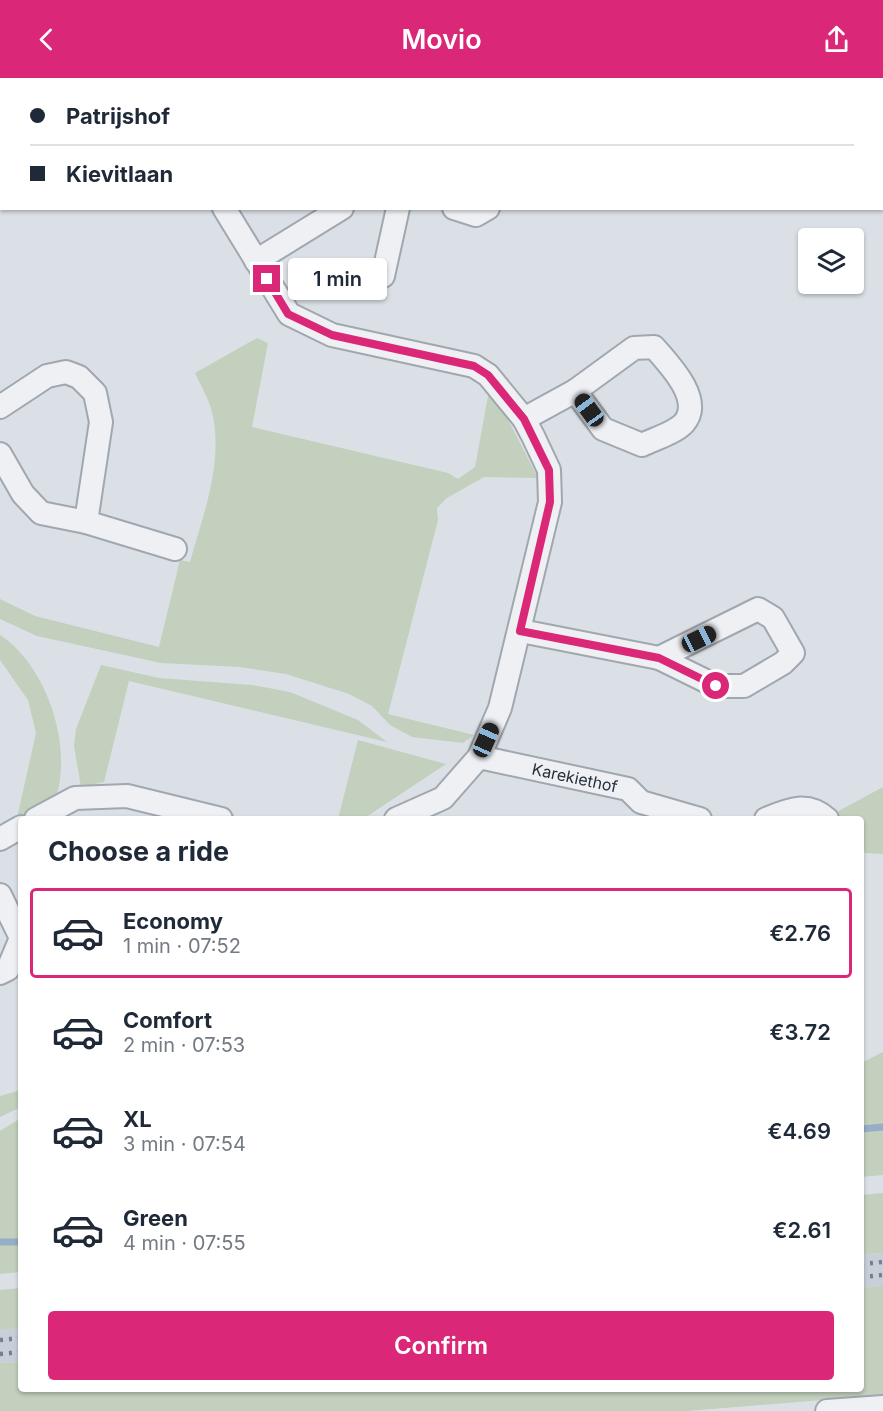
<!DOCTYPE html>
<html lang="en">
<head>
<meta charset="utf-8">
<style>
	:root { --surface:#fff; --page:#f2f2f3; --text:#1f2937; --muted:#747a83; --line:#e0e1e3; --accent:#db2777 }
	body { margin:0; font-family:Inter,sans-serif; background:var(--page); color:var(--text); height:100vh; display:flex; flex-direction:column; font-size:22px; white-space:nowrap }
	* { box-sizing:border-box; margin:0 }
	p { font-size:20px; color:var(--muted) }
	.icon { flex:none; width:33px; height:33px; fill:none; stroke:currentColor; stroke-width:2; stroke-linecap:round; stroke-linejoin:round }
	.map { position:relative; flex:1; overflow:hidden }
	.drawer { position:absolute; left:18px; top:738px; width:846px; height:576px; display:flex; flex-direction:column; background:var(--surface); border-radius:6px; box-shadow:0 2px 4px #0004 }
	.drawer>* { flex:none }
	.banner { position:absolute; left:0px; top:0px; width:884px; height:132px; box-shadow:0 2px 4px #0004; display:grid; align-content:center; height:132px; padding:0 30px; background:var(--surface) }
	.fabs { position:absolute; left:798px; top:150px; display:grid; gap:12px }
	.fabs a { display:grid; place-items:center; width:66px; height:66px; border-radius:6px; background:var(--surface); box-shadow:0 2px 4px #0004; font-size:30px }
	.end { position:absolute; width:27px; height:27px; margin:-14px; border:8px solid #db2777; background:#fff; box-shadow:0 0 0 3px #fff }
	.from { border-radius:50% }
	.bubble { position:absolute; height:42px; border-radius:6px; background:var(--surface); box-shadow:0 2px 4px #0004; font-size:20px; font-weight:600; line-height:42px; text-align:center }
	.car { position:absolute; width:18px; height:36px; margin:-18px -9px; border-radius:8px; box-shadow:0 0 4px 2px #0007; background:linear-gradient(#222 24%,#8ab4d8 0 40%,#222 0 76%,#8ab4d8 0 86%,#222 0) }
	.banner b { display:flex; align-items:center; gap:21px; height:57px; font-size:22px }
	.banner b+b { border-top:2px solid var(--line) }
	.banner i { width:15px; height:15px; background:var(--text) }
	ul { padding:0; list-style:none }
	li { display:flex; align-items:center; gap:18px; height:90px; margin:0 12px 9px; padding:0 18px; border:3px solid transparent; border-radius:6px }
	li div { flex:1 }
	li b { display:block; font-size:22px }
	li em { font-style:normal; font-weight:600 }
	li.on { border-color:var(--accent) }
	li>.icon { width:54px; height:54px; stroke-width:1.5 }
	h2 { padding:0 30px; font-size:27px; line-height:72px }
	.button { display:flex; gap:12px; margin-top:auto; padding:12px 30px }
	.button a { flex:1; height:69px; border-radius:6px; background:var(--accent); color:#fff; font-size:24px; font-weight:600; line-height:69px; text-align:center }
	header { display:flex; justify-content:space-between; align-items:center; height:78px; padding:0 30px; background:var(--accent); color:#fff; font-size:27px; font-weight:600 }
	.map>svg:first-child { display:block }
	.built { fill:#c9cfd8 }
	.green { fill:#c2d0bd }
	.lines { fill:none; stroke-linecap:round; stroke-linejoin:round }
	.stream { stroke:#96aec6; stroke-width:7 }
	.minor-casing { stroke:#a1a7b0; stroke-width:26 }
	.tertiary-casing { stroke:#a1a7b0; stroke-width:32 }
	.minor { stroke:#eef0f4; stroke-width:22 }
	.tertiary { stroke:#eef0f4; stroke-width:28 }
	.rail { stroke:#75808f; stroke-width:4.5; stroke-dasharray:3 6; stroke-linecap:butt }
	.route { stroke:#db2777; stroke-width:8 }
	.labels { text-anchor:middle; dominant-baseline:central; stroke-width:5; stroke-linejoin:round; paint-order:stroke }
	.street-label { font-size:16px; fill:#262e3c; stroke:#ebeff4 }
</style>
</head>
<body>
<header><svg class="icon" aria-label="back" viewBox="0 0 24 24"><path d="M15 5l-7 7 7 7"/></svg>Movio<svg class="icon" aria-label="share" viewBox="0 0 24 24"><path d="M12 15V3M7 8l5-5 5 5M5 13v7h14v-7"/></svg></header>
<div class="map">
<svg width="883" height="1333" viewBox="0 0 883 1333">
	<rect width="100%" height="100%" fill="#dbe0e6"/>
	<g class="built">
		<polygon points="883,1175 883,1208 861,1210 861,1176"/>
		<polygon points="21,1250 21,1284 0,1285 0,1252"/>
	</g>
	<g class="green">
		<path d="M257 260 268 265 252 349 448 395 458 401 475 389 489 313 499 324 538 400 484 399 447 420 437 430 438 442 388 636 474 657 463 665 412 659 390 647 372 628 349 616 286 596 240 589 161 585 37 558 0 541V521L35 538 159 569 180 482 190 484C203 437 224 384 212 334 209 321 201 308 195 295Z"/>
		<path d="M0 557C46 587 73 666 56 719L17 740 36 655 28 622 0 582Z"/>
		<polygon points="101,587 159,600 252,607 290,614 358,642 387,664 129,603 104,704 81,709 74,668 76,651"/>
		<polygon points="358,662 446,686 363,741 338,741"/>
		<polygon points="883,709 883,776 865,775 861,765 861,741 842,741 835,735"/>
		<polygon points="883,974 883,1097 861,1099 861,985"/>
		<polygon points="21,1012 21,1029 0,1039 0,1018"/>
		<polygon points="21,1040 21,1194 0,1196 0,1053"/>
		<polygon points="883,1115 883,1175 861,1176 861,1117"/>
		<polygon points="883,1208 883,1317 687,1333 0,1333 0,1285 21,1284 21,1311 861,1311 861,1210"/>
		<polygon points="21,1210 21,1250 0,1252 0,1212"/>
	</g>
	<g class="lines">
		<g class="stream">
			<polyline points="861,1051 883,1049"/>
			<polyline points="0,1164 21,1164"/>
		</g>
		<g class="minor-casing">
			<g id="minor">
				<polyline points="8,2 10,0"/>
				<polyline points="139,2 141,0"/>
				<polyline points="0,43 2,46"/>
				<polyline points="0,83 2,82"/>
				<polyline points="224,130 289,236 332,257 474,288 488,297 524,341 533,358 549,392 550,424 500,630 479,679 443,720 396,741"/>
				<polyline points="454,130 476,137 488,130"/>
				<polyline points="256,183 342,130"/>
				<polyline points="383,198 398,130"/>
				<path d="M654 269C669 286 704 322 684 345 675 355 654 361 642 367L603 351 575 313 634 270Z"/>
				<polyline points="0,329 47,298 66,294 79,299 95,315 101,344 86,444"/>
				<polyline points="524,341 575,313"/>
				<polyline points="0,376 23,416 41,435 86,444 175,471"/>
				<polygon points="758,531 773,540 793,575 783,585 744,608 716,608 659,580"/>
				<polyline points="521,553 659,580"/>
				<path id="s1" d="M479 679 628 711 641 724 700 741"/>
				<polyline points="36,741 75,720 127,718 221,741"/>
				<path d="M766 741C788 732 807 723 827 741"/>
				<polyline points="0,761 21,749"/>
				<polyline points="0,817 21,860 8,891 0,895"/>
				<polyline points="827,1333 883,1329"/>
			</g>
		</g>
		<g class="tertiary-casing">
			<g id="tertiary">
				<polyline points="849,0 850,2"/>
				<polyline points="882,49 883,50"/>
			</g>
		</g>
		<use href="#minor" class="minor"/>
		<use href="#tertiary" class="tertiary"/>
		<g class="rail">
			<polyline points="861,1186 883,1184"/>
			<polyline points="861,1199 883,1197"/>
			<polyline points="0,1262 21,1260"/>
			<polyline points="0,1276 21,1274"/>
		</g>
	</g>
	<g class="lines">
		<polyline class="route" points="267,201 288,236 332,257 474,288 488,297 524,341 549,392 550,424 520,553 659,580 716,608"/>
	</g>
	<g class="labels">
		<g class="street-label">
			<text stroke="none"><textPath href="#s1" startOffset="98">Karekiethof</textPath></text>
		</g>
	</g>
</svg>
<div class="fabs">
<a><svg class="icon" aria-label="layers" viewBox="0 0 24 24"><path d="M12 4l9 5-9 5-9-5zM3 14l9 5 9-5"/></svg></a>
</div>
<i class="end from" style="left:716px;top:608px"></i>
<i class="end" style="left:267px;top:201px"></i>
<div class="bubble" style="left:288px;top:180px;width:99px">1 min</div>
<i class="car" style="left:589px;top:332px;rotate:324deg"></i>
<i class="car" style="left:699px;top:561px;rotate:64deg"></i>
<i class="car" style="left:486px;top:662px;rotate:24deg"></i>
<div class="banner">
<b><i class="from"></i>Patrijshof</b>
<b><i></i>Kievitlaan</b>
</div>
<section class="drawer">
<h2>Choose a ride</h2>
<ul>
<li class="on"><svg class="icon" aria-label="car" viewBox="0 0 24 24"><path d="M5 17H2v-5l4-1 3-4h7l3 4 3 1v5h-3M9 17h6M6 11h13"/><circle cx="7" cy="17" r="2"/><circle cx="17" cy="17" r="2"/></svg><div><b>Economy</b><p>1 min · 07:52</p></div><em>€2.76</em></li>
<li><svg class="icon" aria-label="car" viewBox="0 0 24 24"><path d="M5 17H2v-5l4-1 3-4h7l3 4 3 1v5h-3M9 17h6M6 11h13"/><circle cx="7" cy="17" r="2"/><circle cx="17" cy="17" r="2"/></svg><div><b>Comfort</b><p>2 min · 07:53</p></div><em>€3.72</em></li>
<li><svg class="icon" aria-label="car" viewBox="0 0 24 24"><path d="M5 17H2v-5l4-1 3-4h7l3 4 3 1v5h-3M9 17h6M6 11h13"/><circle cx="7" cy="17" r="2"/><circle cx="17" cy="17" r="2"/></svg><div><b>XL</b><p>3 min · 07:54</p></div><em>€4.69</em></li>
<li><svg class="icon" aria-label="car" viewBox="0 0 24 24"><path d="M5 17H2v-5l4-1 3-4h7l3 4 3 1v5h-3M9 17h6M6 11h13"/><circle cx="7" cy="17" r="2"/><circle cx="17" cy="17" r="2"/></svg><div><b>Green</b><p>4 min · 07:55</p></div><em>€2.61</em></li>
</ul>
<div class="button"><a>Confirm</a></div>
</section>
</div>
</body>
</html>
